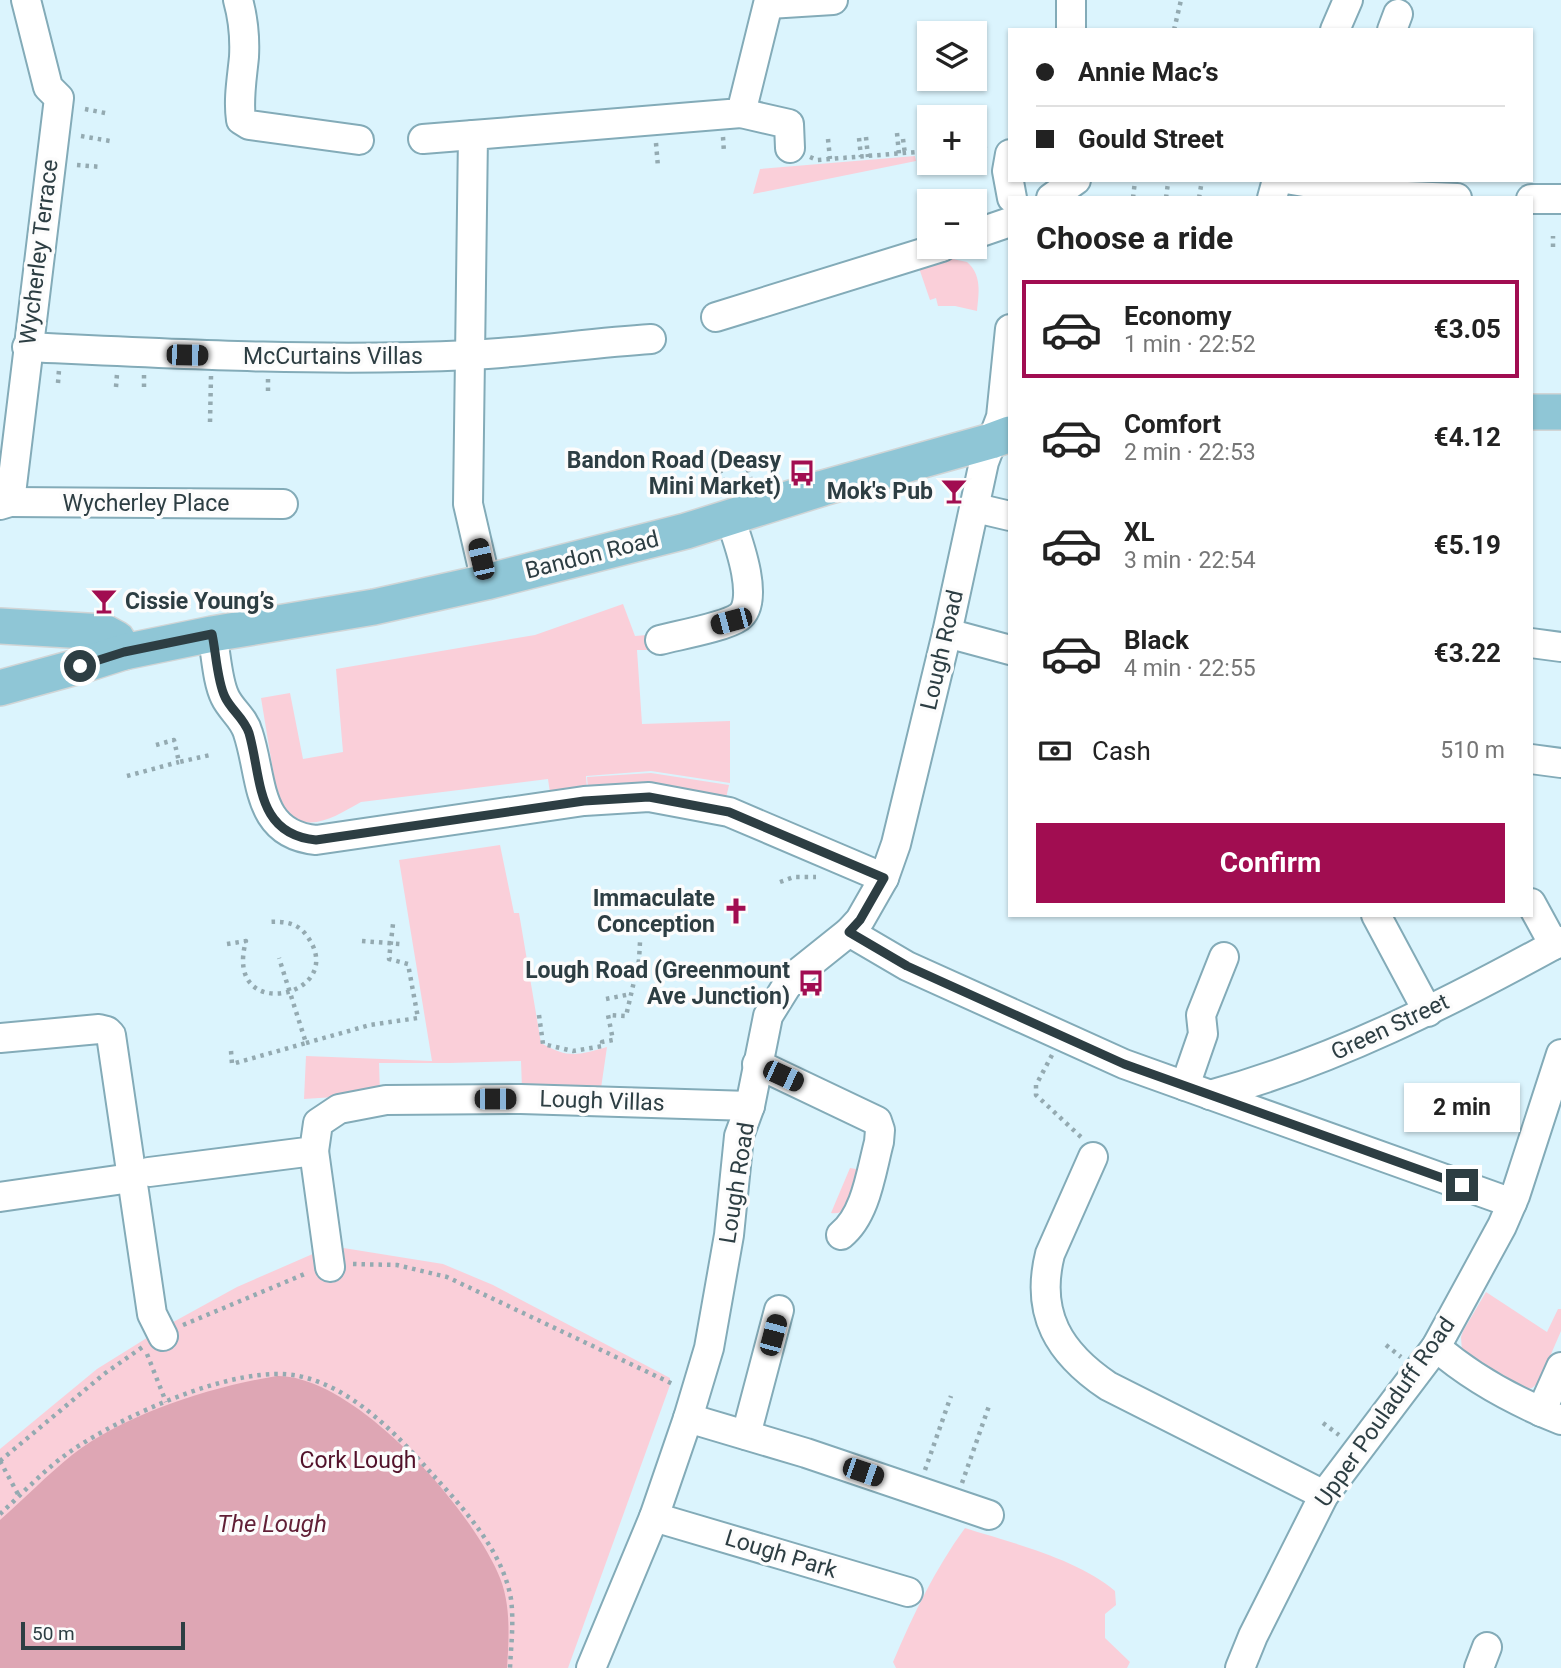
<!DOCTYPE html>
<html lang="en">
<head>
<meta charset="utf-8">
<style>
	:root { --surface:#fff; --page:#f2f2f2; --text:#222; --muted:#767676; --line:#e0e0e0; --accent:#a10d51 }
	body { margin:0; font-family:Roboto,sans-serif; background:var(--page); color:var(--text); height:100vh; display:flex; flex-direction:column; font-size:26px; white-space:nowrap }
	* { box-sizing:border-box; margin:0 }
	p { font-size:23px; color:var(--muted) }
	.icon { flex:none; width:38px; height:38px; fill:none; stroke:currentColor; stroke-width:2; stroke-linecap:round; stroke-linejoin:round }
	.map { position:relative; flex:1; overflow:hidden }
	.drawer { position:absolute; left:1008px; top:196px; width:525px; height:721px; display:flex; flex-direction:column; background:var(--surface); border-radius:0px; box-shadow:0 2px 5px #0004 }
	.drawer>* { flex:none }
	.banner { position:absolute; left:1008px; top:28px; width:525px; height:154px; border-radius:0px; box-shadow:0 2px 5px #0004; display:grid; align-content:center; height:154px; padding:0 28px; background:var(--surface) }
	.fabs { position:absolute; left:917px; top:21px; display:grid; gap:14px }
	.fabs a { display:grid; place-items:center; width:70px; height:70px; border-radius:0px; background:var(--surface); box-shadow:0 2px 5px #0004; font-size:35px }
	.scale { position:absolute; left:21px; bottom:18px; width:164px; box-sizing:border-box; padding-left:7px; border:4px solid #2d3e43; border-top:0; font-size:19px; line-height:24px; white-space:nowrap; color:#2d3e43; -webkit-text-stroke:5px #fcfcfc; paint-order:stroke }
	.end { position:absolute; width:32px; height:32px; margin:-16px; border:9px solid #2d3e43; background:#fff; box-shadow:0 0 0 4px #fff }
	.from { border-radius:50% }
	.bubble { position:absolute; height:49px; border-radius:0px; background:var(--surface); box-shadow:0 2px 5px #0004; font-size:23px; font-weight:700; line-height:49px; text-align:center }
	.car { position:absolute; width:21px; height:42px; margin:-21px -10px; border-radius:9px; box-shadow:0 0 5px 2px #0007; background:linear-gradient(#222 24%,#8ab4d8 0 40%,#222 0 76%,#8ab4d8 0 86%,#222 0) }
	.banner b { display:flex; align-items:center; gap:24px; height:66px; font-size:26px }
	.banner b+b { border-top:2px solid var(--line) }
	.banner i { width:18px; height:18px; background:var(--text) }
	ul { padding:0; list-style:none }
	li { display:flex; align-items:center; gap:21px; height:98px; margin:0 14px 10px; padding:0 14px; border:4px solid transparent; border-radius:0px }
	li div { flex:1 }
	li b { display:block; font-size:26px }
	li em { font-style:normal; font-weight:700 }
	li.current { border-color:var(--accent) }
	li>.icon { width:63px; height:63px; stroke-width:1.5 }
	h2 { padding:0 28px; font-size:32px; line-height:84px }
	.pay { display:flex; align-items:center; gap:18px; height:77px; padding:0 28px; font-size:26px }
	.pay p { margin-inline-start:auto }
	.action { display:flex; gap:14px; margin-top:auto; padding:14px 28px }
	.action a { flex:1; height:80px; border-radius:0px; background:var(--accent); color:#fff; font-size:28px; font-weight:700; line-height:80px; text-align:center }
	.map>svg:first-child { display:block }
	.green { fill:#facfd9 }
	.water { fill:#dea6b4 }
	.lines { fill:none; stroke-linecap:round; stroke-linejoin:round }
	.minor-casing { stroke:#83abb8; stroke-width:32 }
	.major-casing { stroke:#d1d5d6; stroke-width:38 }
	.path { stroke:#94aab1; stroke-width:4.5; stroke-dasharray:3.5 5; stroke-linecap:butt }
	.minor { stroke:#fff; stroke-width:28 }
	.major { stroke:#8fc6d6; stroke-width:35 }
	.route { stroke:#2d3e43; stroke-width:9 }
	.labels { text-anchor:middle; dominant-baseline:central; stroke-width:7; stroke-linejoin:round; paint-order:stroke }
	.street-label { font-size:23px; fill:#2d3e43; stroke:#fcfcfc }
	.poi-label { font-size:23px; font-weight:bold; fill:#2d3e43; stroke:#fcfcfc; text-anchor:end }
	.park-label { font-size:23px; fill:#52112a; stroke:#fcfcfc }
	.water-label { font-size:24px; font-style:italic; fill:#611f36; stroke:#fcfcfc }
</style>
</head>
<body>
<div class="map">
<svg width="1561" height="1668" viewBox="0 0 1561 1668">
	<rect width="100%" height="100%" fill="#dbf4fd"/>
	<g class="green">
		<polygon points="915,156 916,161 753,194 760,169"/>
		<path d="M948 258 967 262C982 275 979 293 977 311L955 306H938L936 298 930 300 919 268Z"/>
		<path d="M623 604 635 636 647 635 648 650H637L642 724 730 721V783L651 771 586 776 587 789 550 793 548 779 361 802C332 818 307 836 279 807L261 698 290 693 303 759 343 752 336 669 535 635Z"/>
		<polygon points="651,773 729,785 726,798 588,789 587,777"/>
		<path d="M500 845 514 913H519L541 1043C569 1059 578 1055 607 1047L600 1095 522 1089 521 1061 450 1063H379L380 1094 304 1099 306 1056 432 1061 399 860Z"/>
		<path d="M850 1168 862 1170C857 1187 854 1216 831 1213Z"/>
		<polygon points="331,1246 443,1264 493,1285 670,1378 670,1385 568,1668 0,1668 0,1449 97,1369 166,1326 237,1287"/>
		<polygon points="1486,1292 1547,1332 1558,1309 1561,1309 1561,1331 1539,1382 1532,1388 1518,1390 1462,1352 1461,1337 1463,1331"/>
		<path d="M965 1528C1012 1543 1078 1559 1115 1591L1116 1605 1105 1614V1638L1130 1662 1127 1668H896L893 1662C913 1615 935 1569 965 1528Z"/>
	</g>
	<path class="water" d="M277 1376C355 1375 473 1510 500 1578 511 1605 509 1639 507 1668H0V1520C24 1499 47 1475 72 1455 127 1413 210 1387 277 1376Z"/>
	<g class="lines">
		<g class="minor-casing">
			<g id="minor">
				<path d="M238 0C243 18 245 38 244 57 242 78 238 99 241 120L249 125 359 140"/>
				<polyline points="1071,0 1071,30"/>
				<polyline points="769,4 833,0"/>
				<polyline points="1335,30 1348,0"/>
				<polyline points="1392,30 1398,14"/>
				<polyline points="741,113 789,124 790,148"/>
				<polyline points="423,139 473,135"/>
				<polyline points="1010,154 1007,171 1012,198"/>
				<polyline points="1292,180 1382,195 1457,198"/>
				<polyline points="1051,198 1076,180"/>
				<polyline points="1272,198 1277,180"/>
				<polyline points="1531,199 1561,199"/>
				<polyline points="975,234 1010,222"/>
				<polyline points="716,317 942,247"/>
				<path d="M27 347C175 354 322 362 470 355 530 352 590 343 651 339"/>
				<polyline points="10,502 283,504"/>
				<polyline points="0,505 10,502 59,98 48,87 26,0"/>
				<polyline points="976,508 1010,516"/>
				<polyline points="486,582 468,504 473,135 741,113 769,0"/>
				<polyline points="947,633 1010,650"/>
				<path d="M212 634C216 652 217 681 225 697 231 710 244 718 248 733 263 778 255 834 316 840L584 801 649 797 729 812 884 878"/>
				<path d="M660 640C679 635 725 627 739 617 761 601 737 538 730 518"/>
				<polyline points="1531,643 1561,647"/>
				<polyline points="1531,759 1561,763"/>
				<polyline points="1531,903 1554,945"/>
				<polyline points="1376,915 1428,1012"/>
				<polyline points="849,932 907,966 1124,1064 1512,1203"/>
				<polyline points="0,1038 99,1029 107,1031 111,1035 152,1314 163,1336"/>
				<path d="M757 1064 877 1121 880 1130 879 1142C871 1172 866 1215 841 1235"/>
				<polyline points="1185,1086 1203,1034 1201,1015 1224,957"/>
				<path d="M1210 1095C1335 1061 1448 1003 1561 941"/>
				<polyline points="314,1151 330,1267"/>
				<path d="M1093 1157 1050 1254C1035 1314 1059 1353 1108 1386L1324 1495"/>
				<polyline points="149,1172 314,1151 318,1123 339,1109 386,1100 521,1099 750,1106"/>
				<polyline points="0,1197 131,1178"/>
				<path d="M1436 1347C1473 1379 1516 1402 1561 1420"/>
				<polyline points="1541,1412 1561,1367"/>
				<polyline points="688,1418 806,1453 989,1515"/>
				<polyline points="746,1435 779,1310"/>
				<polyline points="654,1517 908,1592"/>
				<polyline points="591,1668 654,1517 688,1418 709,1348 729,1235 739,1136 750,1106 768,1016 786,987 799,972 849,932 860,920 884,878 896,844 947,633 984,462 1001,417 1010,329"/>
				<polyline points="1240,1668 1253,1636 1324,1495 1436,1347 1502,1226 1515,1196 1561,1054"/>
				<polyline points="1479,1668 1487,1647"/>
			</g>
		</g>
		<g class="major-casing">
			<g id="major">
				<polyline points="1531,412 1561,412"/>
				<polyline points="0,626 104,632 117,639 124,652"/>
				<polyline points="0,688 80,666 124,652 212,634 374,607 486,582 686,531 823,488 991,441 1010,434"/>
			</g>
		</g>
		<g class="path">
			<polyline points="1174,30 1181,0"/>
			<polyline points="85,109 110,114"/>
			<polyline points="897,133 899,154"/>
			<polyline points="81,136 110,141"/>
			<polyline points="723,137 724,153"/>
			<polyline points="866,137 868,157"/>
			<polyline points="859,138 861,157"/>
			<polyline points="828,139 830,159"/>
			<polyline points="903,139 905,154"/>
			<polyline points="656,143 658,167"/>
			<polyline points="975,148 988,149"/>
			<polyline points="810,157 817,160 929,151"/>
			<polyline points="77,165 102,167"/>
			<polyline points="1133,198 1135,181"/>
			<polyline points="1166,198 1168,183"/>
			<polyline points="1199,198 1201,186"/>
			<polyline points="1553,247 1553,236"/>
			<polyline points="58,383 59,370"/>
			<polyline points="116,387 117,374"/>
			<polyline points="144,387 144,374"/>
			<polyline points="268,391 268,379"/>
			<polyline points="210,422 211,376"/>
			<polyline points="745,461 752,483"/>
			<polyline points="720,470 726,490"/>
			<polyline points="156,745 174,740 179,762 210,755"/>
			<polyline points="127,776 179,762"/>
			<polyline points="780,882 794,877 816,877"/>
			<polyline points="362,941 400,944"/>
			<path d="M227 944 246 941C222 1026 351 996 307 936 298 923 285 921 269 922"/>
			<polyline points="606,999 631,994"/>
			<polyline points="539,1015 543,1044 573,1051 603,1046 602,1042 613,1040 608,1015 626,1016 639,960 640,942"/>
			<polyline points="306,1043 370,1025 418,1018 408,964 389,959 393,924"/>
			<polyline points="231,1051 232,1064 306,1043 279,958"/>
			<polyline points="1052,1055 1036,1085 1036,1095 1082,1138"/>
			<polyline points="353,1264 397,1265 447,1277 675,1385"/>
			<polyline points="183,1325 307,1273"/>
			<polyline points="1386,1345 1401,1357"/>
			<polyline points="147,1354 166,1402"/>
			<polyline points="1323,1423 1339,1435"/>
			<polyline points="0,1461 104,1374 144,1346"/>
			<polyline points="0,1461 19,1496"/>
			<polyline points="925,1470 951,1396"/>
			<polyline points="962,1483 989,1406"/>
			<path d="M0 1514C23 1493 46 1468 71 1451 122 1416 237 1363 299 1376 354 1388 397 1435 433 1475 465 1510 503 1552 511 1599 514 1622 511 1646 510 1668"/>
		</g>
		<use href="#minor" class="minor"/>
		<use href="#major" class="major"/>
	</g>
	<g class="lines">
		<path class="route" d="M80 666 124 652 212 634C216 652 217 681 225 697 231 710 244 718 249 733 262 778 255 834 316 840L584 801 649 797 729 812 884 878 860 920 849 932 907 966 1124 1064 1462 1185"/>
	</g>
	<defs>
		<g id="bus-bare" transform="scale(2.1)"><path d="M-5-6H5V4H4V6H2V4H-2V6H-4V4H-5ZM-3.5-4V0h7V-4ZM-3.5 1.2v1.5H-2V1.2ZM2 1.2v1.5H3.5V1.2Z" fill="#a10d51" stroke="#fcfcfc" stroke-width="2.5" paint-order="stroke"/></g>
		<g id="bar-bare" transform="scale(2.1)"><path d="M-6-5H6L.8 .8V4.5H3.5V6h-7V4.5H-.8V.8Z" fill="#a10d51" stroke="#fcfcfc" stroke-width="2.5" paint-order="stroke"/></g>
		<g id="church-bare" transform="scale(2.1)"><path d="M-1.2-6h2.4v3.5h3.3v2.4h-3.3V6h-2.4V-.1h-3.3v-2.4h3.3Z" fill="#a10d51" stroke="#fcfcfc" stroke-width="2.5" paint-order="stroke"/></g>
	</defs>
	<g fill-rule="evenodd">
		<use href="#bus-bare" x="802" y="473"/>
		<use href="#bar-bare" x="954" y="491"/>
		<use href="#bar-bare" x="104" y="601"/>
		<use href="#church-bare" x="736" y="911"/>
		<use href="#bus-bare" x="811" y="983"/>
	</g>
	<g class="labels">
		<g class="street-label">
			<text transform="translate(39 252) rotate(-83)">Wycherley Terrace</text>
			<text x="333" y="356">McCurtains Villas</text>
			<text x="146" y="503">Wycherley Place</text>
			<text transform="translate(592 555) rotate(-14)">Bandon Road</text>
			<text transform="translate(942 650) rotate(-77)">Lough Road</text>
			<text transform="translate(1390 1027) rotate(-25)">Green Street</text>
			<text transform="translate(602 1101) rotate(2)">Lough Villas</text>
			<text transform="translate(737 1183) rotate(-81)">Lough Road</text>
			<text transform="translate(1385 1412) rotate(-55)">Upper Pouladuff Road</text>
			<text transform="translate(781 1554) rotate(17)">Lough Park</text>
		</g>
		<g class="poi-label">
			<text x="781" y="460">Bandon Road (Deasy<tspan x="781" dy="26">Mini Market)</tspan></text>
			<text x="933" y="491">Mok's Pub</text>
			<text x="125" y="601" text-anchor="start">Cissie Young’s</text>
			<text x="715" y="898">Immaculate<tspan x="715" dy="26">Conception</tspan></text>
			<text x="790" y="970">Lough Road (Greenmount<tspan x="790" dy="26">Ave Junction)</tspan></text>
		</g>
		<g class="park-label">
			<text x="358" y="1460">Cork Lough</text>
		</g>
		<g class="water-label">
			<text x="272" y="1524">The Lough</text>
		</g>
	</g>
</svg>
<div class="fabs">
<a><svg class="icon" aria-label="layers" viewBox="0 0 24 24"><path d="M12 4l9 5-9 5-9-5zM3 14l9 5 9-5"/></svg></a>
<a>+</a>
<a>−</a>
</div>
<div class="scale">50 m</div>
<i class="end from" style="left:80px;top:666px"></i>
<i class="end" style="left:1462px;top:1185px"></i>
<div class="bubble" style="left:1404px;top:1083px;width:116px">2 min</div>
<i class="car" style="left:187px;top:355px;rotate:91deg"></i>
<i class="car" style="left:481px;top:559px;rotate:347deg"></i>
<i class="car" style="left:731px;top:621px;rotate:255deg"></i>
<i class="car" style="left:783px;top:1076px;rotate:115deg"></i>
<i class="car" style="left:495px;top:1099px;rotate:90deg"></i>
<i class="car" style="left:773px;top:1335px;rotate:15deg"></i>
<i class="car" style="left:863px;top:1472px;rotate:109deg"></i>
<div class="banner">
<b><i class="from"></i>Annie Mac’s</b>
<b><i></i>Gould Street</b>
</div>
<section class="drawer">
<h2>Choose a ride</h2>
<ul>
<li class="current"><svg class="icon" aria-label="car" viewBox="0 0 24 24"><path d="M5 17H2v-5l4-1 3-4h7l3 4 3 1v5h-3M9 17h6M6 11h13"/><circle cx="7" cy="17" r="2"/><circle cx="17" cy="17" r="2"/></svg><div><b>Economy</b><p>1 min · 22:52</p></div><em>€3.05</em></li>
<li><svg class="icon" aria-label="car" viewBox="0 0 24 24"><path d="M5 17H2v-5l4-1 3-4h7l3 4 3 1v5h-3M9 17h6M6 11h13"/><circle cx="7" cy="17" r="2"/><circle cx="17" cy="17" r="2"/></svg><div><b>Comfort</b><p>2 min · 22:53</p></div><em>€4.12</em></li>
<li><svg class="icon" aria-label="car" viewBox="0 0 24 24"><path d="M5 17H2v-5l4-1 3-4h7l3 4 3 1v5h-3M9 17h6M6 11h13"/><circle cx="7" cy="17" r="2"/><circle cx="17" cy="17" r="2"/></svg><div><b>XL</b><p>3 min · 22:54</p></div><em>€5.19</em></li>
<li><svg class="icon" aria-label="car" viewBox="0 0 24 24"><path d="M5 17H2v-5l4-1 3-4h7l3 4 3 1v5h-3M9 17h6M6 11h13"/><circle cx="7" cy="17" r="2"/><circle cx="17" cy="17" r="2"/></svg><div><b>Black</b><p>4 min · 22:55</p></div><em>€3.22</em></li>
</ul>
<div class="pay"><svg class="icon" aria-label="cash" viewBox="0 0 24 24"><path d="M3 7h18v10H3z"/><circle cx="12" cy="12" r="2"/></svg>Cash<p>510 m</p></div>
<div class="action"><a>Confirm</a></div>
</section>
</div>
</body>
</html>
